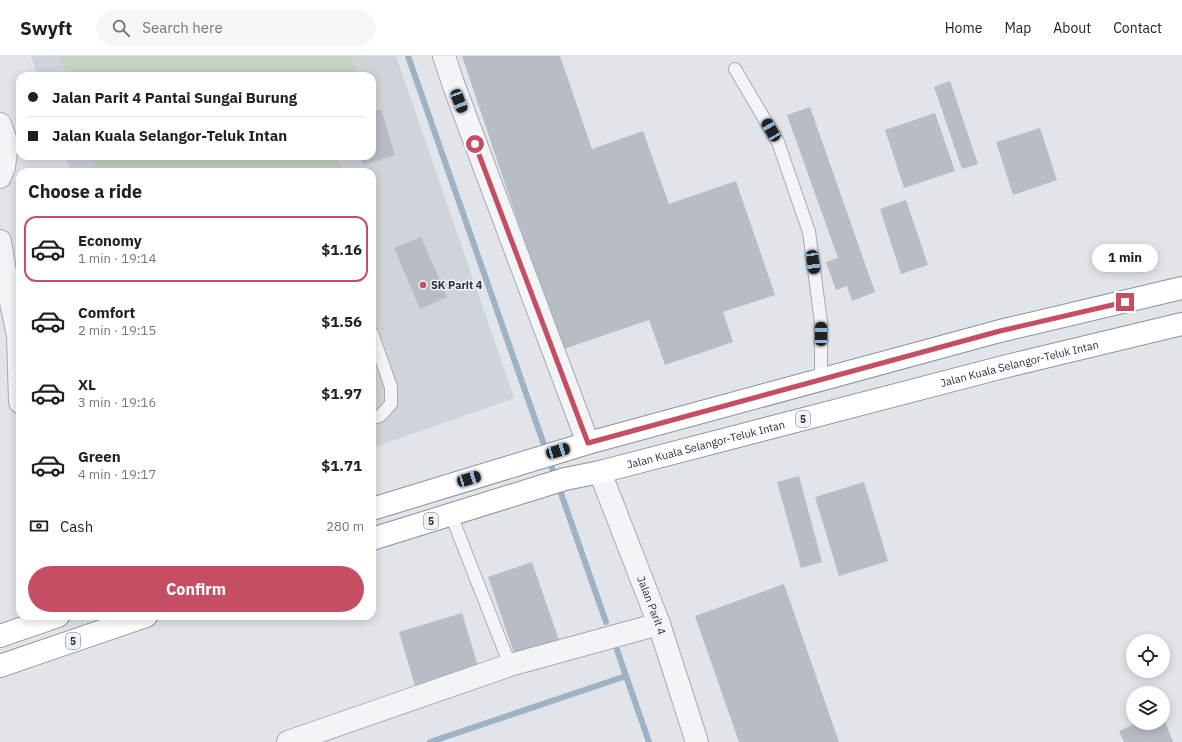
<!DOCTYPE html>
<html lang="en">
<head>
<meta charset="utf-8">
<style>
	:root { --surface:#fff; --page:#f6f6f6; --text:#202124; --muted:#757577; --line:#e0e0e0; --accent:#c54e62 }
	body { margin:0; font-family:"IBM Plex Sans",sans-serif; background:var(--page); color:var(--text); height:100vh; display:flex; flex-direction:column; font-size:15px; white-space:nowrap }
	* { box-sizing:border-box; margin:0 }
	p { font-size:13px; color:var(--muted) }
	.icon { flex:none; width:22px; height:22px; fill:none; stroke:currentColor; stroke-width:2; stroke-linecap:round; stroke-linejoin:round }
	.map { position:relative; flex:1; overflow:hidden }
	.side { position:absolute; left:16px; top:112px; width:360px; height:452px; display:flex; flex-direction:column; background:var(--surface); border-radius:12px; box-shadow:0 2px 10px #0003 }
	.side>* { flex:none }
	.banner { position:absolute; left:16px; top:16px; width:360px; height:88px; border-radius:12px; box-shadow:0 2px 10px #0003; display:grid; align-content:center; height:88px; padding:0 12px; background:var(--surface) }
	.buttons { position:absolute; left:1126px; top:578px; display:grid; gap:8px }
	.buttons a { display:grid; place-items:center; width:44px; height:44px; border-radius:50%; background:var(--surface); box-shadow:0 2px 10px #0003; font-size:20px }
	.end { position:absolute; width:18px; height:18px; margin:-9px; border:5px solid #c54e62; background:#fff; box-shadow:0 0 0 2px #fff }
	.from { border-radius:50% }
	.bubble { position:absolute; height:28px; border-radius:14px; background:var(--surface); box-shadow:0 2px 10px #0003; font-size:13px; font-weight:800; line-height:28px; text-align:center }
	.car { position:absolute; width:12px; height:24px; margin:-12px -6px; border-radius:5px; box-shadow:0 0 3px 1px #0007; background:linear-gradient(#222 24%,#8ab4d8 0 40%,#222 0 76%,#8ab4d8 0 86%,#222 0) }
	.banner b { display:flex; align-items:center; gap:14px; height:38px; font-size:15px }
	.banner b+b { border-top:1px solid var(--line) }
	.banner i { width:10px; height:10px; background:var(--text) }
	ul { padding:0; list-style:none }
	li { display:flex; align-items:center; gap:12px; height:66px; margin:0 8px 6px; padding:0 4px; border:2px solid transparent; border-radius:12px }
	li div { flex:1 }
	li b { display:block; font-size:15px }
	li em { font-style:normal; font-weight:800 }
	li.current { border-color:var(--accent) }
	li>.icon { width:36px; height:36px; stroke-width:1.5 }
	h2 { padding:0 12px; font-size:18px; line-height:48px }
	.pay { display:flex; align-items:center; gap:10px; height:44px; padding:0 12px; font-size:15px }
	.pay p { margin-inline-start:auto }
	.cta { display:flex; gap:8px; margin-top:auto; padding:8px 12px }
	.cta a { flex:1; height:46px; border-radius:24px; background:var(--accent); color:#fff; font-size:16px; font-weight:800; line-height:46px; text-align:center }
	header { display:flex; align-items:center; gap:24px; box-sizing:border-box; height:56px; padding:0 20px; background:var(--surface); border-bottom:1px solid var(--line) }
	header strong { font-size:19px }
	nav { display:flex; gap:22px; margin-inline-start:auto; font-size:14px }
	.search { width:280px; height:36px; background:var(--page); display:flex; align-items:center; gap:10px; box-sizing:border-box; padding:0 14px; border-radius:22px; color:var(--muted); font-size:15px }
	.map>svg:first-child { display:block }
	.built { fill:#cfd3da }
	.park { fill:#c6d2c2 }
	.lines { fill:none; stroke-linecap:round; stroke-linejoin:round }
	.stream { stroke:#9eb2c6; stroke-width:6 }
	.building { fill:#b8bdc5 }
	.lane-casing { stroke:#a6abb2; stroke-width:14 }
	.street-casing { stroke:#a6abb2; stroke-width:24 }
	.highway-casing { stroke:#89929e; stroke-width:24 }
	.lane { stroke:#f3f4f7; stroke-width:12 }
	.street { stroke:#f3f4f7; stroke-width:22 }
	.highway { stroke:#fff; stroke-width:22 }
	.route { stroke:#c54e62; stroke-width:5 }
	.poi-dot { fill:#c54e62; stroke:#f0f3f6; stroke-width:1.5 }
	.labels { text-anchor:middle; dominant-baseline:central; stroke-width:3; stroke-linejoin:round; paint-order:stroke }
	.shield { fill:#f0f3f6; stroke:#656c76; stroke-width:1 }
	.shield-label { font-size:10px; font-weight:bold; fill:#2a323f }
	.poi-label { font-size:11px; font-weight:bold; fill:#2a323f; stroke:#f0f3f6; text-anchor:start }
	.street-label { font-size:11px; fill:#2a323f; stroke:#f0f3f6 }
</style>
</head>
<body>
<header>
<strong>Swyft</strong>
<div class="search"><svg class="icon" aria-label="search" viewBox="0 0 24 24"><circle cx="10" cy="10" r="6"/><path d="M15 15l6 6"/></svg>Search here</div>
<nav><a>Home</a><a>Map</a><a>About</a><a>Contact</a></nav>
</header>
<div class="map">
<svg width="1182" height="686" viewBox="0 0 1182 686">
	<rect width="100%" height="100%" fill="#e1e4e8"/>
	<polygon class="built" points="31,0 396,0 514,342 372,392 372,116 71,116 65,100 372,100 372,20 38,20"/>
	<g class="park">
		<polygon points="60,0 351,0 358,20 67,20"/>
		<polygon points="92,100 337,100 343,116 97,116"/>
	</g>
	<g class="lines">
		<g class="stream">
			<polyline points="408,0 606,566"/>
			<polyline points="617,594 649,686"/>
			<polyline points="430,686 626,620"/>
		</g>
	</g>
	<g class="building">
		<polygon points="462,0 560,0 592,93 643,75 669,148 736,125 775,239 723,256 733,286 665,309 649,264 561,294"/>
		<polygon points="950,25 978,108 962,113 934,31"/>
		<polygon points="810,51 875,236 852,245 847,230 836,234 826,206 838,202 787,59"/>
		<polygon points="381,53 395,99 363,109 360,100 372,100 372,56"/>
		<polygon points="935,57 955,115 904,132 885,74"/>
		<polygon points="1040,72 1057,124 1013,139 996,86"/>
		<polygon points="906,144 928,209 901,218 880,153"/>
		<polygon points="421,181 447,241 420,253 394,192"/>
		<polygon points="799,420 822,506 801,512 777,426"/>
		<polygon points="864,426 888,505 839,520 815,441"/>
		<polygon points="532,506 559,584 515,600 488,521"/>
		<polygon points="784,528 839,686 739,686 695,560"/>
		<polygon points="462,557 478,610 415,630 399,576"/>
		<polygon points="1133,650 1133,667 1163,667 1163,660 1173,686 1124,686 1119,675 1133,669 1126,652"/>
	</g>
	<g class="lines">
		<g class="lane-casing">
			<g id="lane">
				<polyline points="735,13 778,86 809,176 821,266 821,324"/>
				<polyline points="372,277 391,331 391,348 380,360 372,362"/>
				<polyline points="451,459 510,609"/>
			</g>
		</g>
		<g class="street-casing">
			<g id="street">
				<polyline points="444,0 454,30 588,387"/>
				<polyline points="0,68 7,88 4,111 0,121"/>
				<polyline points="0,185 5,216 18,280 20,346"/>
				<path id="s1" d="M600 416 659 568 697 686"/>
				<polyline points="288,686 510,609 659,568"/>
			</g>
		</g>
		<g class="highway-casing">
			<g id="highway">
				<polyline points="372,453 588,387 1000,275 1182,232"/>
				<path id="s2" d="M372 483 565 423 600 416 1007 310 1182 268"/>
				<polyline points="0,580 58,560"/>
				<polyline points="0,610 146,560"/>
			</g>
		</g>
		<use href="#lane" class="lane"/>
		<use href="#street" class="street"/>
		<use href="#highway" class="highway"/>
	</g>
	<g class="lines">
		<polyline class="route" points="475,88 588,387 1000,275 1125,246"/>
	</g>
	<circle class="poi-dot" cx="423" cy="229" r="4"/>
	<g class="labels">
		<g class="shield">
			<rect x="796" y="355" width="14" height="16" rx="3"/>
			<rect x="424" y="457" width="14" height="16" rx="3"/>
			<rect x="66" y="577" width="14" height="16" rx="3"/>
		</g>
		<g class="shield-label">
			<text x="803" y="363">5</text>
			<text x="431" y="465">5</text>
			<text x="73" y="585">5</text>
		</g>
		<g class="poi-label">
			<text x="431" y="229">SK Parit 4</text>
		</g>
		<g class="street-label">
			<text stroke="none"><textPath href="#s2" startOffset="671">Jalan Kuala Selangor-Teluk Intan</textPath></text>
			<text stroke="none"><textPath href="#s2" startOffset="347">Jalan Kuala Selangor-Teluk Intan</textPath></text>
			<text stroke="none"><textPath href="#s1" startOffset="143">Jalan Parit 4</textPath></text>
		</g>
	</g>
</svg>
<div class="buttons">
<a><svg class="icon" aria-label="locate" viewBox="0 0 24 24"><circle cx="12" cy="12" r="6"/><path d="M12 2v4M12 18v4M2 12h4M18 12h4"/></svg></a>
<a><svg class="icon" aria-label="layers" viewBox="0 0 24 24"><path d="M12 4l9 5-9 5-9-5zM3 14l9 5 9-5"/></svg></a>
</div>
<i class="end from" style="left:475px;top:88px"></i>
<i class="end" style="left:1125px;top:246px"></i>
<div class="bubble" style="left:1092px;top:188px;width:66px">1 min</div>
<i class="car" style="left:459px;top:45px;rotate:159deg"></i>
<i class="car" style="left:771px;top:74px;rotate:330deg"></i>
<i class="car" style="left:813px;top:206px;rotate:172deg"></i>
<i class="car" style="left:821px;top:278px;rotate:0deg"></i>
<i class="car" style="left:558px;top:395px;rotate:74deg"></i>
<i class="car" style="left:469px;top:423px;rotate:73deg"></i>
<div class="banner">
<b><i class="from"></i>Jalan Parit 4 Pantai Sungai Burung</b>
<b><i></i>Jalan Kuala Selangor-Teluk Intan</b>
</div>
<section class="side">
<h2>Choose a ride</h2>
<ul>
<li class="current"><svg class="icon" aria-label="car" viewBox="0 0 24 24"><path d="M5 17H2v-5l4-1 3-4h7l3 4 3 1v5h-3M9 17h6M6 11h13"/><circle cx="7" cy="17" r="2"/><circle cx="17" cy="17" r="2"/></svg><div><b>Economy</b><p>1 min · 19:14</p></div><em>$1.16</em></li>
<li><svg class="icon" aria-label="car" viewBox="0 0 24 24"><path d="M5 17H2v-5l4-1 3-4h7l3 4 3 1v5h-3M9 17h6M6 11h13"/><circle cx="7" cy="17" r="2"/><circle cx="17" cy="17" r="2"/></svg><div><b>Comfort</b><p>2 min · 19:15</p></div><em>$1.56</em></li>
<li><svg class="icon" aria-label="car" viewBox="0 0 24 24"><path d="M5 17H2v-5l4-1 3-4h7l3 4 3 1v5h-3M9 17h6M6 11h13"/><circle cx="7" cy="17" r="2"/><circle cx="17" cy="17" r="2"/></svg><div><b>XL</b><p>3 min · 19:16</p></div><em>$1.97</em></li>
<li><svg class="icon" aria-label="car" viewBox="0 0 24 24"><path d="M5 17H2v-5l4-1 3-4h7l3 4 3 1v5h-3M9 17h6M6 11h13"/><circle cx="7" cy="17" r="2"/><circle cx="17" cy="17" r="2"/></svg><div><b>Green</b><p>4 min · 19:17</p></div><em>$1.71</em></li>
</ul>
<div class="pay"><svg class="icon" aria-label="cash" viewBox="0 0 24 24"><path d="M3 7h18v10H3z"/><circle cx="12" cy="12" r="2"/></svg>Cash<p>280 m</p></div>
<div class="cta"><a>Confirm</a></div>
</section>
</div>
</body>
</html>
